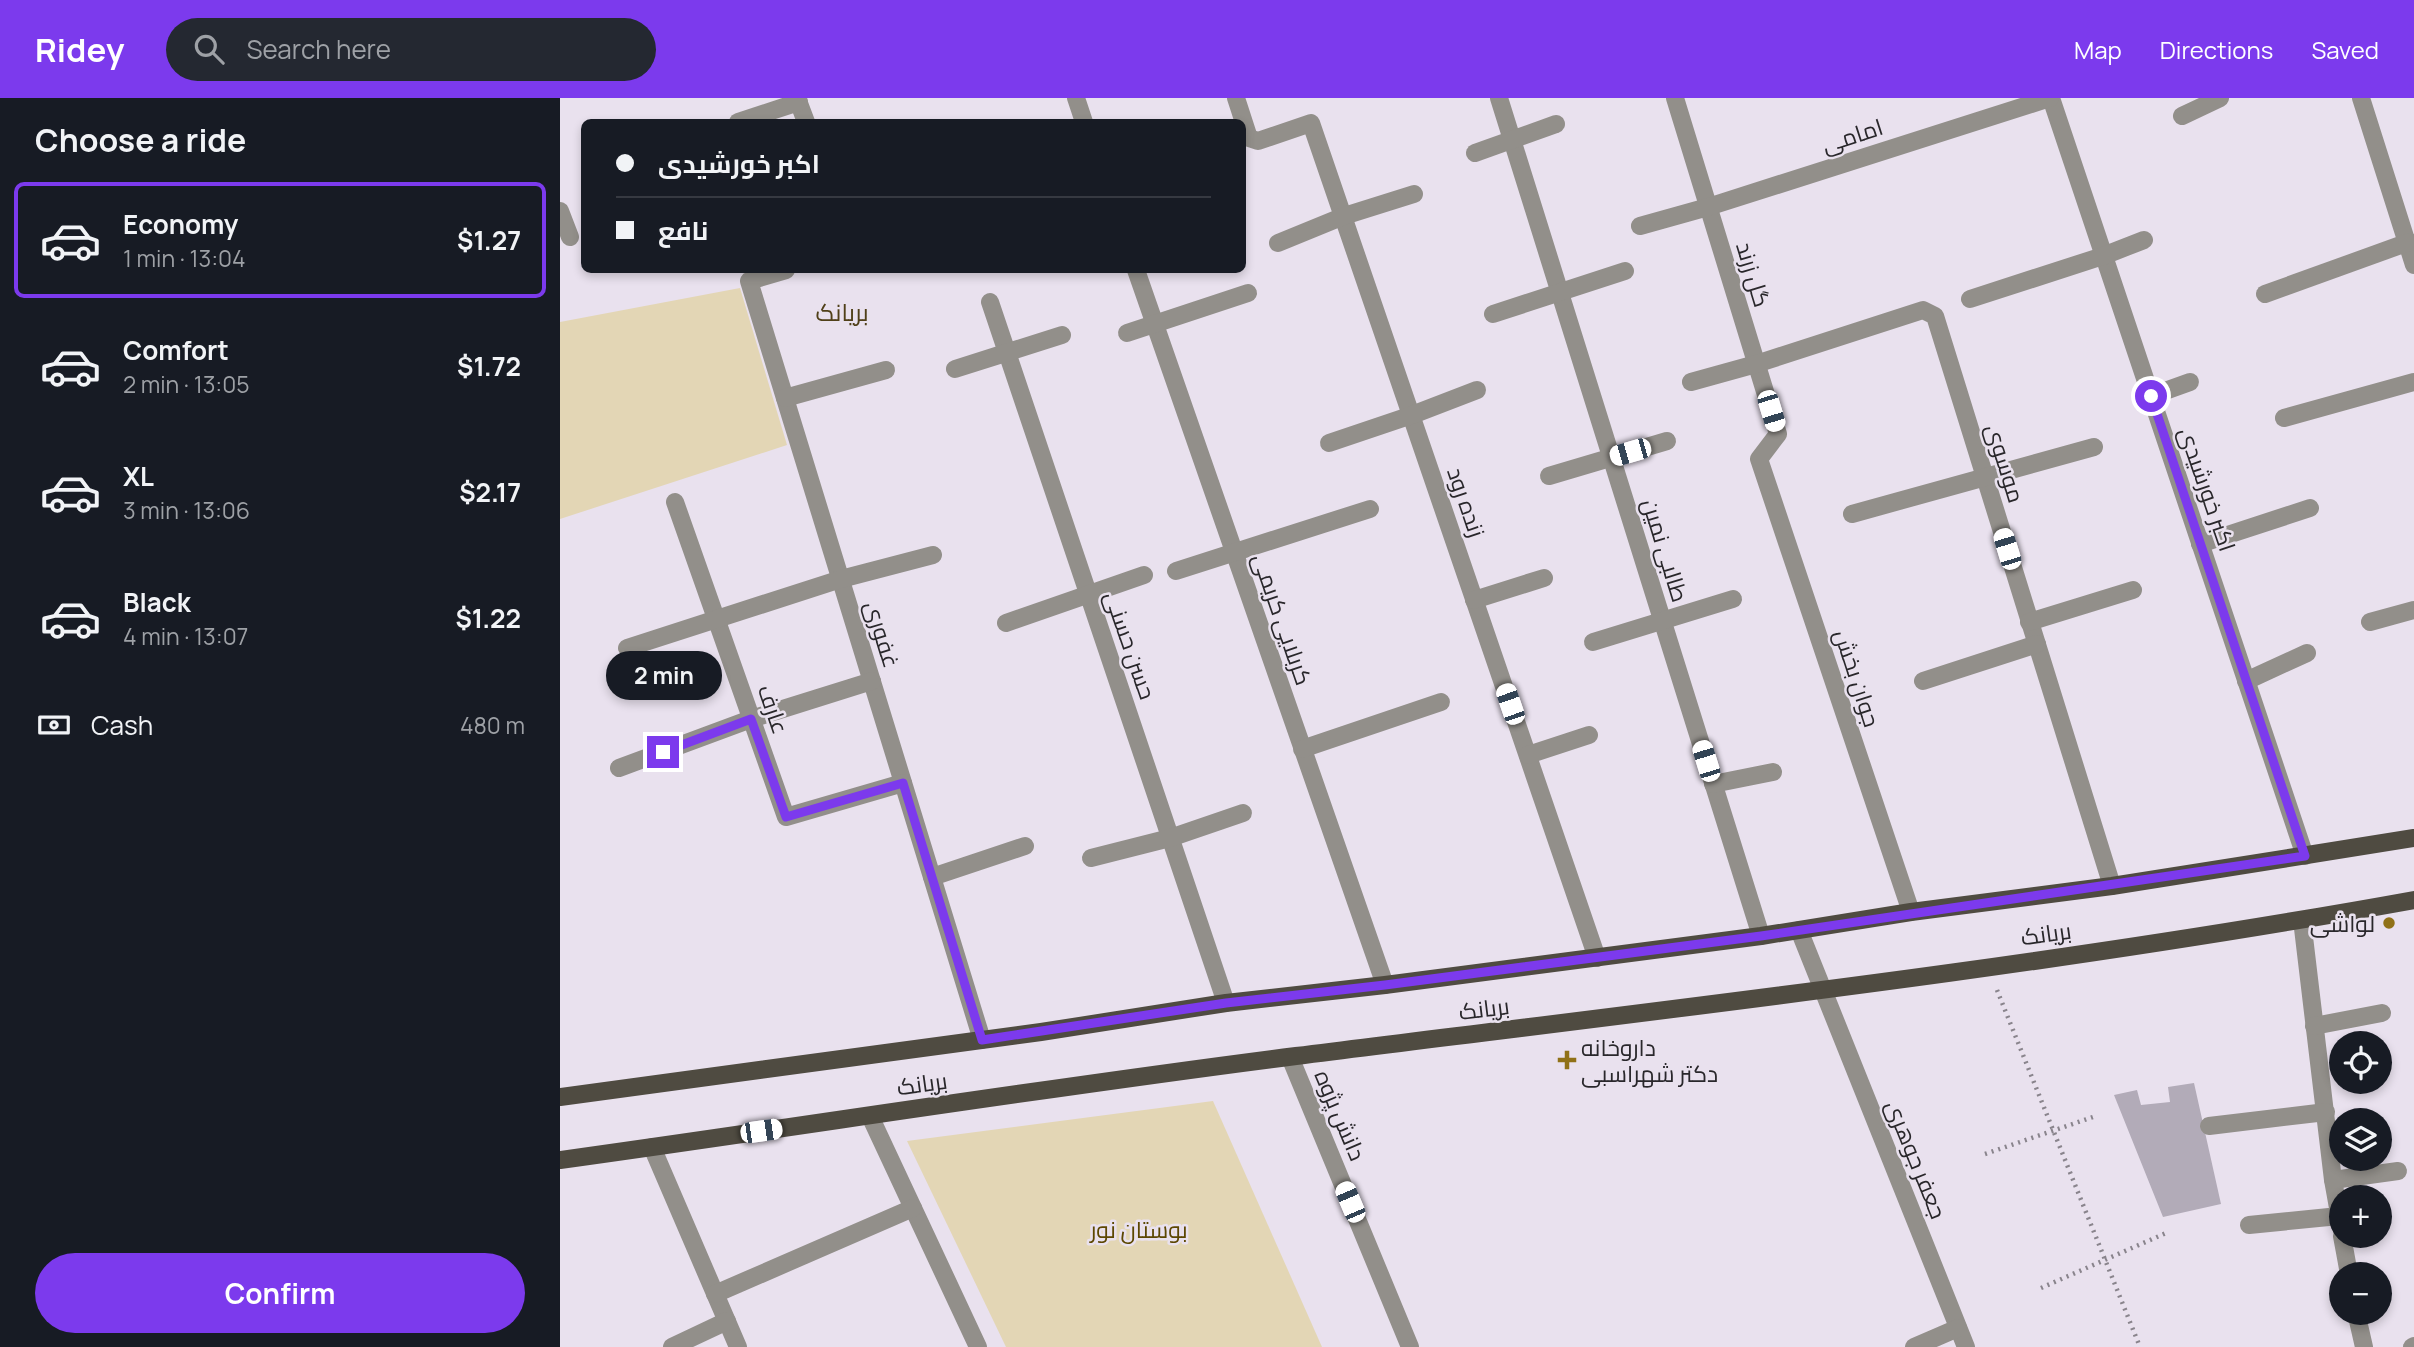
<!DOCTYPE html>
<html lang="en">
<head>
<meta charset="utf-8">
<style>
	:root { --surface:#171b24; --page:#242831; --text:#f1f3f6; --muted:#9ea1a6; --line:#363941; --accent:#7c3aed }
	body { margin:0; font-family:Manrope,Cairo,sans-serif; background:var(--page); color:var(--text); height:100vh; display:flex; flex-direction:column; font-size:26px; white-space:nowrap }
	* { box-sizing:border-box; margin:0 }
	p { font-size:23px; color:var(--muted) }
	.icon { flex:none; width:38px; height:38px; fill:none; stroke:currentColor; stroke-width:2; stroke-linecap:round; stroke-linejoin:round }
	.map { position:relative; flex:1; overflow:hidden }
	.side { display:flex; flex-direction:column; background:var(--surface); width:560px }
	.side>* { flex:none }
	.hud { position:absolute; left:21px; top:21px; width:665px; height:154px; border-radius:10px; box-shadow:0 4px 10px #0003; display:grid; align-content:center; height:154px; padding:0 35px; background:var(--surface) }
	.fabs { position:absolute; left:1769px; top:933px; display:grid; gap:14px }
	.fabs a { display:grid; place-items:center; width:63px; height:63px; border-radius:50%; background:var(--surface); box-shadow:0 4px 10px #0003; font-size:35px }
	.end { position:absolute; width:32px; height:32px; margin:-16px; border:9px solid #7c3aed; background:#fff; box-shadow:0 0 0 4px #fff }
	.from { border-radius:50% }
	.bubble { position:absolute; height:49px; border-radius:24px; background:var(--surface); box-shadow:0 4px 10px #0003; font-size:23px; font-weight:700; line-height:49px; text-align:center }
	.car { position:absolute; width:21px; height:42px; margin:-21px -10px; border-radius:9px; box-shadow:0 0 5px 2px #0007; background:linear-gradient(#fff 24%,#345 0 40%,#fff 0 76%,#345 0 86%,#fff 0) }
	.hud b { display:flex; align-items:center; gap:24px; height:66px; font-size:26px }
	.hud b+b { border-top:2px solid var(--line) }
	.hud i { width:18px; height:18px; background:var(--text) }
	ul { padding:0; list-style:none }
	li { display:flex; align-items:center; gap:21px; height:116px; margin:0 14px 10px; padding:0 21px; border:4px solid transparent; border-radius:10px }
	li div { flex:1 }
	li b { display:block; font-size:26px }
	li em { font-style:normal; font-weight:700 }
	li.active { border-color:var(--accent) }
	li>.icon { width:63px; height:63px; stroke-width:1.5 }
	h2 { padding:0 35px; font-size:32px; line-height:84px }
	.pay { display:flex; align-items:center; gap:18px; height:77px; padding:0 35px; font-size:26px }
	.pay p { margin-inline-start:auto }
	.cta { display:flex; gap:14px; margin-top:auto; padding:14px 35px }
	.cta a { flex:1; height:80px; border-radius:42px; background:var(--accent); color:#fff; font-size:28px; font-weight:700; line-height:80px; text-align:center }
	header { display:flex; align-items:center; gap:42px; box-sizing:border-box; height:98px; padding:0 35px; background:var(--accent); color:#fff }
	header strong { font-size:33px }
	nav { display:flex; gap:38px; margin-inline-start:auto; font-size:24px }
	.search { width:490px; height:63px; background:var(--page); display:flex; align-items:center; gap:18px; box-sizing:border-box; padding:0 24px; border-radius:38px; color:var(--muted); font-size:26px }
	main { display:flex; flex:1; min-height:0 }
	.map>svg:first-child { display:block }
	.green { fill:#e3d6b5 }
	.building { fill:#b2abb8 }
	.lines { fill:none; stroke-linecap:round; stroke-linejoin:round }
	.path { stroke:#89848c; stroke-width:4.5; stroke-dasharray:2 5; stroke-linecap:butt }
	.minor { stroke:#928f8a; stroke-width:18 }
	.major { stroke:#4f4b41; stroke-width:18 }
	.route { stroke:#7c3aed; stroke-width:9 }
	.poi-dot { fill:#907117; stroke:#e9e1ee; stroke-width:2.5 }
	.labels { text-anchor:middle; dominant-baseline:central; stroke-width:5; stroke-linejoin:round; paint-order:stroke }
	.street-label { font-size:23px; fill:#29272b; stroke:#e9e1ee }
	.poi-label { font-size:23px; fill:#29272b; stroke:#e9e1ee; text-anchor:end }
	.park-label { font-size:23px; fill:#5c4702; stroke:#e9e1ee }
	.neighbourhood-label { font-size:24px; fill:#504019; stroke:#e9e1ee }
</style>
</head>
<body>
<header>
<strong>Ridey</strong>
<div class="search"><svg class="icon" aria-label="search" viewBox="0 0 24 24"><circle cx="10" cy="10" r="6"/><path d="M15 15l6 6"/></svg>Search here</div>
<nav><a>Map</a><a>Directions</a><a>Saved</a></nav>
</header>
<main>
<section class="side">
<h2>Choose a ride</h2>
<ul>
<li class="active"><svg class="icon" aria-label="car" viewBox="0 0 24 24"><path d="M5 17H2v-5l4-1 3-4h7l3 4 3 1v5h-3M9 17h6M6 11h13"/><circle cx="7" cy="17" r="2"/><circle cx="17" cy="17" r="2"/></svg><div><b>Economy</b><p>1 min · 13:04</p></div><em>$1.27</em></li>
<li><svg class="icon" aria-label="car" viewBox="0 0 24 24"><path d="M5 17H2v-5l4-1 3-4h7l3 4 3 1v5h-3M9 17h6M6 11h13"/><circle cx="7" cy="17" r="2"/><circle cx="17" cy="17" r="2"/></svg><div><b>Comfort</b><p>2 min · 13:05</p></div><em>$1.72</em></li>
<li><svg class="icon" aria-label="car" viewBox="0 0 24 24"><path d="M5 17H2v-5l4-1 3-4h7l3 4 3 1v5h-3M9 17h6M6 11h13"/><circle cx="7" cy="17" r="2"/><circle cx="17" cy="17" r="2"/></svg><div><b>XL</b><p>3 min · 13:06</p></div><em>$2.17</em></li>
<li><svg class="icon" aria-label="car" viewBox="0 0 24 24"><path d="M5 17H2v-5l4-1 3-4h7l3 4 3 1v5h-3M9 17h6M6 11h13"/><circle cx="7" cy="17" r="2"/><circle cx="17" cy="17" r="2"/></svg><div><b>Black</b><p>4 min · 13:07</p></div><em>$1.22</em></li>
</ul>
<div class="pay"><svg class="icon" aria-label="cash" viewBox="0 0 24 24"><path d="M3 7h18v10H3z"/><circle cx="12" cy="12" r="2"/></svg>Cash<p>480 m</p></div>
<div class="cta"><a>Confirm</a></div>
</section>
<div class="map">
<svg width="1854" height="1249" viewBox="0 0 1854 1249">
	<rect width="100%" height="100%" fill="#e9e1ee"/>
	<g class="green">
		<polygon points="180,190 227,347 0,421 0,224"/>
		<polygon points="653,1003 762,1249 446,1249 347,1043"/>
	</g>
	<polygon class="building" points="1634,985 1661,1106 1603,1119 1554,997 1577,992 1581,1007 1610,1004 1608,989"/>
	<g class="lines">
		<g class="path">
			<polyline points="1437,892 1580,1249"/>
			<polyline points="1425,1056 1533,1019"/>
			<polyline points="1481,1190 1606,1135"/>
		</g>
		<g class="minor">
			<polyline points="237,0 246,24"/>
			<polyline points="516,0 524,24"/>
			<polyline points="676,0 689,40 698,43 751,25 1037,860"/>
			<polyline points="939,0 1201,838"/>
			<polyline points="1115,0 1218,336 1199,361 1351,814"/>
			<polyline points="1491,0 1745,758"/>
			<polyline points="1801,0 1854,167"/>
			<polyline points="1622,18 1660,0"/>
			<polyline points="178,24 239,4"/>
			<polyline points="915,55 996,26"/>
			<polyline points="0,113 10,139"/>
			<polyline points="1080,128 1148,109 1490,0"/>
			<polyline points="718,145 784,118 854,96"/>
			<polyline points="226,172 189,183 422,942"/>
			<polyline points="576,172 825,887"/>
			<polyline points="1705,196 1849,144"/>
			<polyline points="1410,201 1543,158 1584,142"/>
			<polyline points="430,204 666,905"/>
			<polyline points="933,216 1065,173"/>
			<polyline points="567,235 688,195"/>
			<polyline points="395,271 502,237"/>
			<polyline points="1131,284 1196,266 1363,212 1375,218 1552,788"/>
			<polyline points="1591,298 1630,284"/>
			<polyline points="225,300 326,272"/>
			<polyline points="1724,320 1854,284"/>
			<polyline points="769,345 852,317 917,292"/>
			<polyline points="989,378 1107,343"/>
			<polyline points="115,404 226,719 343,685"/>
			<polyline points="1292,416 1534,349"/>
			<polyline points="1640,446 1750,410"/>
			<polyline points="616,473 810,411"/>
			<polyline points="914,502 984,480"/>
			<polyline points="1469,524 1573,492"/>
			<polyline points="1810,524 1854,512"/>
			<polyline points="446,525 584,477"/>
			<polyline points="1033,544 1173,501"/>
			<polyline points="67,550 281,481 373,457"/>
			<polyline points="1363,583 1477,546"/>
			<polyline points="1686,583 1747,555"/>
			<polyline points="742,651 881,604"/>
			<polyline points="968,657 1029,637"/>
			<polyline points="59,670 191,621 312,583"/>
			<polyline points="1153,686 1213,674"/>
			<polyline points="531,760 610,740 683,715"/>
			<polyline points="372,779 465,748"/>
			<polyline points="1742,822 1773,1082 1782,1132"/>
			<polyline points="1239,832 1406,1249"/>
			<polyline points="1754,928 1822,915"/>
			<polyline points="730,959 850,1249"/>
			<polyline points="310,1018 418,1249"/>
			<polyline points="1649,1028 1766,1014"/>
			<polyline points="92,1049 178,1249"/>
			<polyline points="1773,1082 1838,1073"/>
			<polyline points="1689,1127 1779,1118"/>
			<polyline points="1782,1138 1789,1176"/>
			<polyline points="155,1196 353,1110"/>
			<polyline points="1796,1214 1804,1249"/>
			<polyline points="112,1249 167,1223"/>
			<polyline points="1354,1249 1398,1230"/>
			<polyline points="1852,1249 1854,1248"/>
		</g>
		<g class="major">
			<polyline points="0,999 481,934 666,905 825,887 1201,838 1351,814 1552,788 1854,740"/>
			<path d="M0 1062C245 1028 490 989 736 958 1109 911 1484 869 1854 802"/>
		</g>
	</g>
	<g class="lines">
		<polyline class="route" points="103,654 191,621 226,719 343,685 422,942 666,905 825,887 1201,838 1745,758 1591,298"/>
	</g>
	<g class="poi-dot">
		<circle cx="1829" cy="825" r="7"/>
		<path d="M1003.5 951.5h7v7h7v7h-7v7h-7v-7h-7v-7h7z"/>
	</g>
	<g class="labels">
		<g class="street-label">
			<text transform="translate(1292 37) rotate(-18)">امامی</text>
			<text transform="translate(1194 176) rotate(73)">گل زرند</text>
			<text transform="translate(1446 365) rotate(73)">موسوی</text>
			<text transform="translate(1648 391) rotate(71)">اکبر خورشیدی</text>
			<text transform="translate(907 404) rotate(71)">زنده رود</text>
			<text transform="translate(1106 452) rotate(73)">طالبی نمین</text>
			<text transform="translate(723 521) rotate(71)">کربلایی کریمی</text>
			<text transform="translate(323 536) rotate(73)">غفوری</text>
			<text transform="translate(571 547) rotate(71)">حسن حسنی</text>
			<text transform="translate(1298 580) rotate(72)">جوان بخش</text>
			<text transform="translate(214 611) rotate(71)">عارف</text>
			<text transform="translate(1486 835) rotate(-8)">بریانک</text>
			<text transform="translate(924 910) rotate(-7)">بریانک</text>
			<text transform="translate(362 985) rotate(-8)">بریانک</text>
			<text transform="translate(781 1017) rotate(67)">دانش پژوه</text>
			<text transform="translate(1357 1061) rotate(68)">جعفر جوهری</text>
		</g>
		<g class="poi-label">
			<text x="1815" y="825">لواشی</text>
			<text x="1021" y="949" text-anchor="start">داروخانه<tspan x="1021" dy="26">دکتر شهراسبی</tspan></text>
		</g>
		<g class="park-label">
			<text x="579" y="1131">بوستان نور</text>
		</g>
		<g class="neighbourhood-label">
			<text x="282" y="213">بریانک</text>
		</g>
	</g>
</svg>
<div class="fabs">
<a><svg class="icon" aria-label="locate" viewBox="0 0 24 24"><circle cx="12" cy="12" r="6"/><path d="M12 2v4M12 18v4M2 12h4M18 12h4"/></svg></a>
<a><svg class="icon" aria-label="layers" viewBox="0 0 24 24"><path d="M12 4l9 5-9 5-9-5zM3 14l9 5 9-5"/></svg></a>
<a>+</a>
<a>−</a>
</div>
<i class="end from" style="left:1591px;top:298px"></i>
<i class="end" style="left:103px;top:654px"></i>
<div class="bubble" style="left:46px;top:553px;width:116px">2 min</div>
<i class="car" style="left:1211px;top:313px;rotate:163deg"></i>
<i class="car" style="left:1070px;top:354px;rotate:254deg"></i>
<i class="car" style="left:1447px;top:451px;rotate:343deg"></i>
<i class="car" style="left:950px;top:606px;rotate:341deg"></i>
<i class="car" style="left:1146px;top:663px;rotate:343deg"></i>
<i class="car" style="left:201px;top:1033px;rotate:82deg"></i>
<i class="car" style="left:790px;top:1104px;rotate:337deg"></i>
<div class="hud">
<b><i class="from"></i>اکبر خورشیدی</b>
<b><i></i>نافع</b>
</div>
</div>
</main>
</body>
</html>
